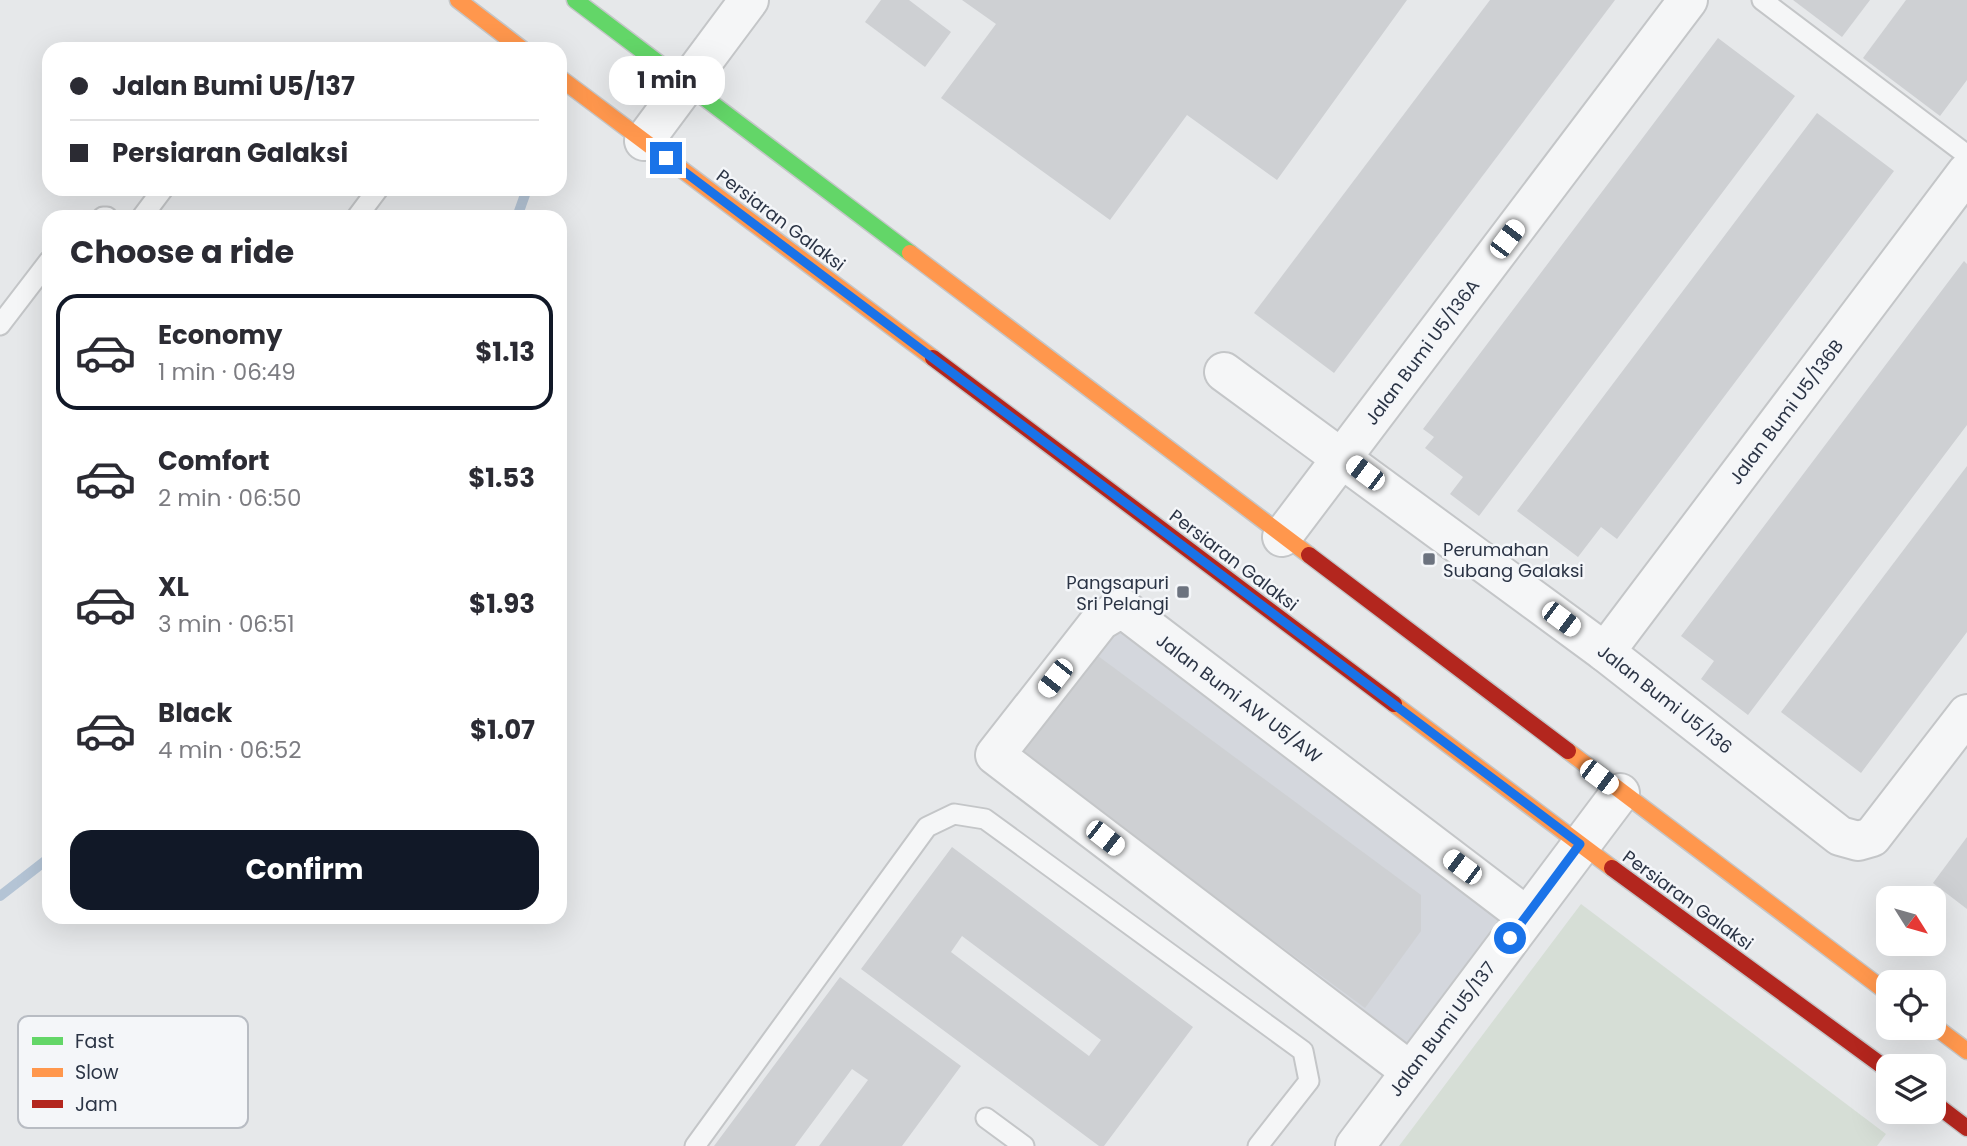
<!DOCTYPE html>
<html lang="en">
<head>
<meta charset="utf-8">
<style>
	:root { --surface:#fff; --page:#f2f2f3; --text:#2b2b33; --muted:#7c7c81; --line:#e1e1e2; --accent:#111827 }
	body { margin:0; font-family:Poppins,sans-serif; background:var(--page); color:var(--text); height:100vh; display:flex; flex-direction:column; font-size:26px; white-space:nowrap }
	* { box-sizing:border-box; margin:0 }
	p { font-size:23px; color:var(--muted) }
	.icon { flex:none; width:38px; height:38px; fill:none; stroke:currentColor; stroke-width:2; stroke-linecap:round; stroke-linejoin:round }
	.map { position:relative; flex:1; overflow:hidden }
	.drawer { position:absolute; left:42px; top:210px; width:525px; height:714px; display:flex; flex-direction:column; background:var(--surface); border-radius:21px; box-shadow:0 7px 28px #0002 }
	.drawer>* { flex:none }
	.hud { position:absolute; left:42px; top:42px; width:525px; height:154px; border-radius:21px; box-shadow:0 7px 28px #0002; display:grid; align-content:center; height:154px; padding:0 28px; background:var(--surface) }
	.needle { width:46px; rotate:127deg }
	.tools { position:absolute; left:1876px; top:886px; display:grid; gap:14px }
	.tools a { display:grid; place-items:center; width:70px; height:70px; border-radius:14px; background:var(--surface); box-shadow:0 7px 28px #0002; font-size:35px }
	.end { position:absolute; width:32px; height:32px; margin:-16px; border:9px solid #1a73e8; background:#fff; box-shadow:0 0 0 4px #fff }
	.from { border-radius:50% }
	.bubble { position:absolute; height:49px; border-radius:21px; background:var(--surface); box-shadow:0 7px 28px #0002; font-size:23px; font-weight:700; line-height:49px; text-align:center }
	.car { position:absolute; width:21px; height:42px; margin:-21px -10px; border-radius:9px; box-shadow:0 0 5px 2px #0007; background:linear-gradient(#fff 24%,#345 0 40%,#fff 0 76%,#345 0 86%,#fff 0) }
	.hud b { display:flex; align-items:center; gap:24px; height:66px; font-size:26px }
	.hud b+b { border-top:2px solid var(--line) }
	.hud i { width:18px; height:18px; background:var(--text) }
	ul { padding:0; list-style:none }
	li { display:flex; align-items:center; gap:21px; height:116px; margin:0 14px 10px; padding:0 14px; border:4px solid transparent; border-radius:21px }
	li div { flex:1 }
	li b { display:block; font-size:26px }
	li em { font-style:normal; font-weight:700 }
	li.selected { border-color:var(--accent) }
	li>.icon { width:63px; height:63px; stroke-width:1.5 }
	h2 { padding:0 28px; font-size:32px; line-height:84px }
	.cta { display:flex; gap:14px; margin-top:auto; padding:14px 28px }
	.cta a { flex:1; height:80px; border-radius:21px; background:var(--accent); color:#fff; font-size:28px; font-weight:700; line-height:80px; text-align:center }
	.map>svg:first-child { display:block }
	.built { fill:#d4d7dd }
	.green { fill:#d6ded6 }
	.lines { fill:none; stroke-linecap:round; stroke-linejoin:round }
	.stream { stroke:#b4c4d5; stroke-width:10 }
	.building { fill:#ced0d3; fill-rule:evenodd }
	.lane-casing { stroke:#c4c6c8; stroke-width:23 }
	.street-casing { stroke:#c4c6c8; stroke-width:42 }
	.fast-casing { stroke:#c4c6c8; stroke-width:19 }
	.slow-casing { stroke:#c4c6c8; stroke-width:19 }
	.jam-casing { stroke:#c4c6c8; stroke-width:19 }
	.lane { stroke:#f5f6f7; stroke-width:19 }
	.street { stroke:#f5f6f7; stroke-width:38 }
	.fast { stroke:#63d668; stroke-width:16 }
	.slow { stroke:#ff974d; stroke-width:16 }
	.jam { stroke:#b3261e; stroke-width:16 }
	.route { stroke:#1a73e8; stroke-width:9 }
	.poi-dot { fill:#6c737f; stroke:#f4f6f9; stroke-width:2.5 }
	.labels { text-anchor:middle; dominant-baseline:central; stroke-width:5; stroke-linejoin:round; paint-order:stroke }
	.street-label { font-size:18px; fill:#2b3445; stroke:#f4f6f9 }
	.poi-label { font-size:18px; fill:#2b3445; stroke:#f4f6f9; text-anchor:start }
	.key { fill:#f4f6f9; stroke:#b8bcc3; stroke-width:2 }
	.key-label { font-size:19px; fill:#2b3445 }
</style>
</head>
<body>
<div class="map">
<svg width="1967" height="1146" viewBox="0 0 1967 1146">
	<rect width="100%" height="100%" fill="#e6e8ea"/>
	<polygon class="built" points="1121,624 1508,918 1406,1052 1014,754"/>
	<polygon class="green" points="1581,904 1886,1134 1877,1146 1399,1146"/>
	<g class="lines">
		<g class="stream">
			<polyline points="517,217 527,189"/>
			<polyline points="0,896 49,858"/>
		</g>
	</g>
	<g class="building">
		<polygon points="881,0 909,0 951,32 925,67 865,22"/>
		<polygon points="962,0 1407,0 1277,180 1187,115 1110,220 941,98 996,24"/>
		<polygon points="1490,0 1615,0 1334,373 1254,313"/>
		<polygon points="1793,0 1870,0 1842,37"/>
		<polygon points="1906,0 1967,0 1967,80 1940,116 1863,58"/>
		<polygon points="1718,38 1795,96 1479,516 1450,494 1463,477 1425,448 1434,437 1423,429"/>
		<polygon points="1817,113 1894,171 1617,539 1601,527 1578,557 1517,511"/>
		<polygon points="1964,261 1967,264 1967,425 1748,715 1701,679 1714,661 1681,636"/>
		<polygon points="1967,466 1967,632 1861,773 1781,712"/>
		<polygon points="1094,653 1421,895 1421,931 1365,1008 1020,754"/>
		<polygon points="1967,837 1967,909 1933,883"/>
		<path d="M952 847 1193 1027 1104 1146H1099L861 969ZM962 936 1101 1040 1089 1056 951 952Z"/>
		<polygon points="840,977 961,1066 902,1146 819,1146 868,1080 852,1069 795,1146 714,1146"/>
	</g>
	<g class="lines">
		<g class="lane-casing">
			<g id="lane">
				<polyline points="1762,0 1967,155"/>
				<polyline points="103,217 107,217"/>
				<polyline points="142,217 163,189"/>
				<polyline points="357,217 378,189"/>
				<polyline points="0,325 49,261"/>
				<polyline points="986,1118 1024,1146"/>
				<polyline points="695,1146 927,827 954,814 985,819 1303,1051 1309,1081 1258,1146"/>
			</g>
		</g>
		<g class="street-casing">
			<g id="street">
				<polyline points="644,141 749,0"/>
				<polyline points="1224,372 1605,652 1840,836 1858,841 1872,837 1967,714"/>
				<polyline points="1282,537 1688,0"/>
				<polyline points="1605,652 1967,172"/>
				<polyline points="1410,1071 995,755 1100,621 1122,608 1526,916"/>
				<polyline points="1355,1146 1620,793"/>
			</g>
		</g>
		<g class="fast-casing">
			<polyline id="fast" points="575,0 910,253"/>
		</g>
		<g class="slow-casing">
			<g id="slow">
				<polyline points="458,0 522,49"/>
				<polyline points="560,78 933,358"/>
				<polyline points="910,253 1309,555"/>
				<polyline points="1394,704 1612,868"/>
				<polyline points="1568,751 1888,993"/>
				<polyline points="1934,1026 1967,1051"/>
			</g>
		</g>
		<g class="jam-casing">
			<g id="jam">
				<polyline points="933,358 1394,704"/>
				<polyline points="1309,555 1568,751"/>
				<polyline points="1612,868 1888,1070"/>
				<polyline points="1934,1103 1967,1128"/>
			</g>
		</g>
		<use href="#lane" class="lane"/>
		<use href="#street" class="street"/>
		<use href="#fast" class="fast"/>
		<use href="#slow" class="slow"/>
		<use href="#jam" class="jam"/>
	</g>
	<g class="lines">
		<polyline class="route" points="666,158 1580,844 1510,938"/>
	</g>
	<g class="poi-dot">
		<rect x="1422" y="552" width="14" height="14" rx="3.5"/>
		<rect x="1176" y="585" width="14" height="14" rx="3.5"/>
	</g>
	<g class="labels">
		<g class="street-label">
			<text transform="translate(781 220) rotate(37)">Persiaran Galaksi</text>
			<text transform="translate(1422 352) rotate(-53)">Jalan Bumi U5/136A</text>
			<text transform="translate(1786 412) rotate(-53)">Jalan Bumi U5/136B</text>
			<text transform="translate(1234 560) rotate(37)">Persiaran Galaksi</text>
			<text transform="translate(1239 698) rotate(37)">Jalan Bumi AW U5/AW</text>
			<text transform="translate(1665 699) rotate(38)">Jalan Bumi U5/136</text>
			<text transform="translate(1688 900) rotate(36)">Persiaran Galaksi</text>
			<text transform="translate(1442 1029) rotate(-53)">Jalan Bumi U5/137</text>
		</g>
		<g class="poi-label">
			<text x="1443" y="549">Perumahan<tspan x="1443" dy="21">Subang Galaksi</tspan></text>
			<text x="1169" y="582" text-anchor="end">Pangsapuri<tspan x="1169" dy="21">Sri Pelangi</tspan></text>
		</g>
	</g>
	<rect x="18" y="1016" width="230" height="112" rx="10" class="key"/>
	<rect x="32" y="1037" width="31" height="8" fill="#63d668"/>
	<rect x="32" y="1068" width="31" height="9" fill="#ff974d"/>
	<rect x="32" y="1100" width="31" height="8" fill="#b3261e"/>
	<g class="key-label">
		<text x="75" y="1048">Fast</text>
		<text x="75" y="1079">Slow</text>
		<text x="75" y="1111">Jam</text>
	</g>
</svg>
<div class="tools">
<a><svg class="needle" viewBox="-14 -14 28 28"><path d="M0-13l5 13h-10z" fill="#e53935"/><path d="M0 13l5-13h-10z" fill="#7c7c81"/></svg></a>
<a><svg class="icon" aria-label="locate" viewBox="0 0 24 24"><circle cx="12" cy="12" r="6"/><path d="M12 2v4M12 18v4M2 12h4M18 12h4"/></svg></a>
<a><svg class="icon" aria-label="layers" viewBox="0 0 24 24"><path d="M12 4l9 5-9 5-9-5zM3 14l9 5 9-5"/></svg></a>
</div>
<i class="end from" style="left:1510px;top:938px"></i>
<i class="end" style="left:666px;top:158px"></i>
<div class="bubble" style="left:609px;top:56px;width:116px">1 min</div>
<i class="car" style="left:1507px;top:239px;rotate:37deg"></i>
<i class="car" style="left:1365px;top:473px;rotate:307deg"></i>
<i class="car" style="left:1561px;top:619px;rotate:127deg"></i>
<i class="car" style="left:1055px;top:678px;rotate:218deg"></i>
<i class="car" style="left:1599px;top:777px;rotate:127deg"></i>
<i class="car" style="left:1105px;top:838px;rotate:128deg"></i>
<i class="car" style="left:1462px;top:867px;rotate:307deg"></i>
<div class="hud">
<b><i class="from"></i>Jalan Bumi U5/137</b>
<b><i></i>Persiaran Galaksi</b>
</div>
<section class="drawer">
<h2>Choose a ride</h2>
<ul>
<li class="selected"><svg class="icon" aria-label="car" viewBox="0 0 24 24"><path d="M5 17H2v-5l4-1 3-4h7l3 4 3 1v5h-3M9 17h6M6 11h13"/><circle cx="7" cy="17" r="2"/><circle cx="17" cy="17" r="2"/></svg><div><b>Economy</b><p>1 min · 06:49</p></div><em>$1.13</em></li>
<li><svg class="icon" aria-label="car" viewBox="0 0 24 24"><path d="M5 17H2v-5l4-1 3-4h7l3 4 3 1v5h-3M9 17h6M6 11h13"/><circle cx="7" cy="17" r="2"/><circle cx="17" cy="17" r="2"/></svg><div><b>Comfort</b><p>2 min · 06:50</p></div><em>$1.53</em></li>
<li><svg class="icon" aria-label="car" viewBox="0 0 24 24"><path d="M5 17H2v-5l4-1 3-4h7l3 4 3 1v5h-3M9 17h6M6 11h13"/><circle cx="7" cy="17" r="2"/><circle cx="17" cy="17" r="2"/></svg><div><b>XL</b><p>3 min · 06:51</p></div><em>$1.93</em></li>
<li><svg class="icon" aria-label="car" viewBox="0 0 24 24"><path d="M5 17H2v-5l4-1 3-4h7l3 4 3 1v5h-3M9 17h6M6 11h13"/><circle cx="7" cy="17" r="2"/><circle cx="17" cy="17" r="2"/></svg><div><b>Black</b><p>4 min · 06:52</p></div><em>$1.07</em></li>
</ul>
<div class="cta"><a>Confirm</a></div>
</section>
</div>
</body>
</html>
